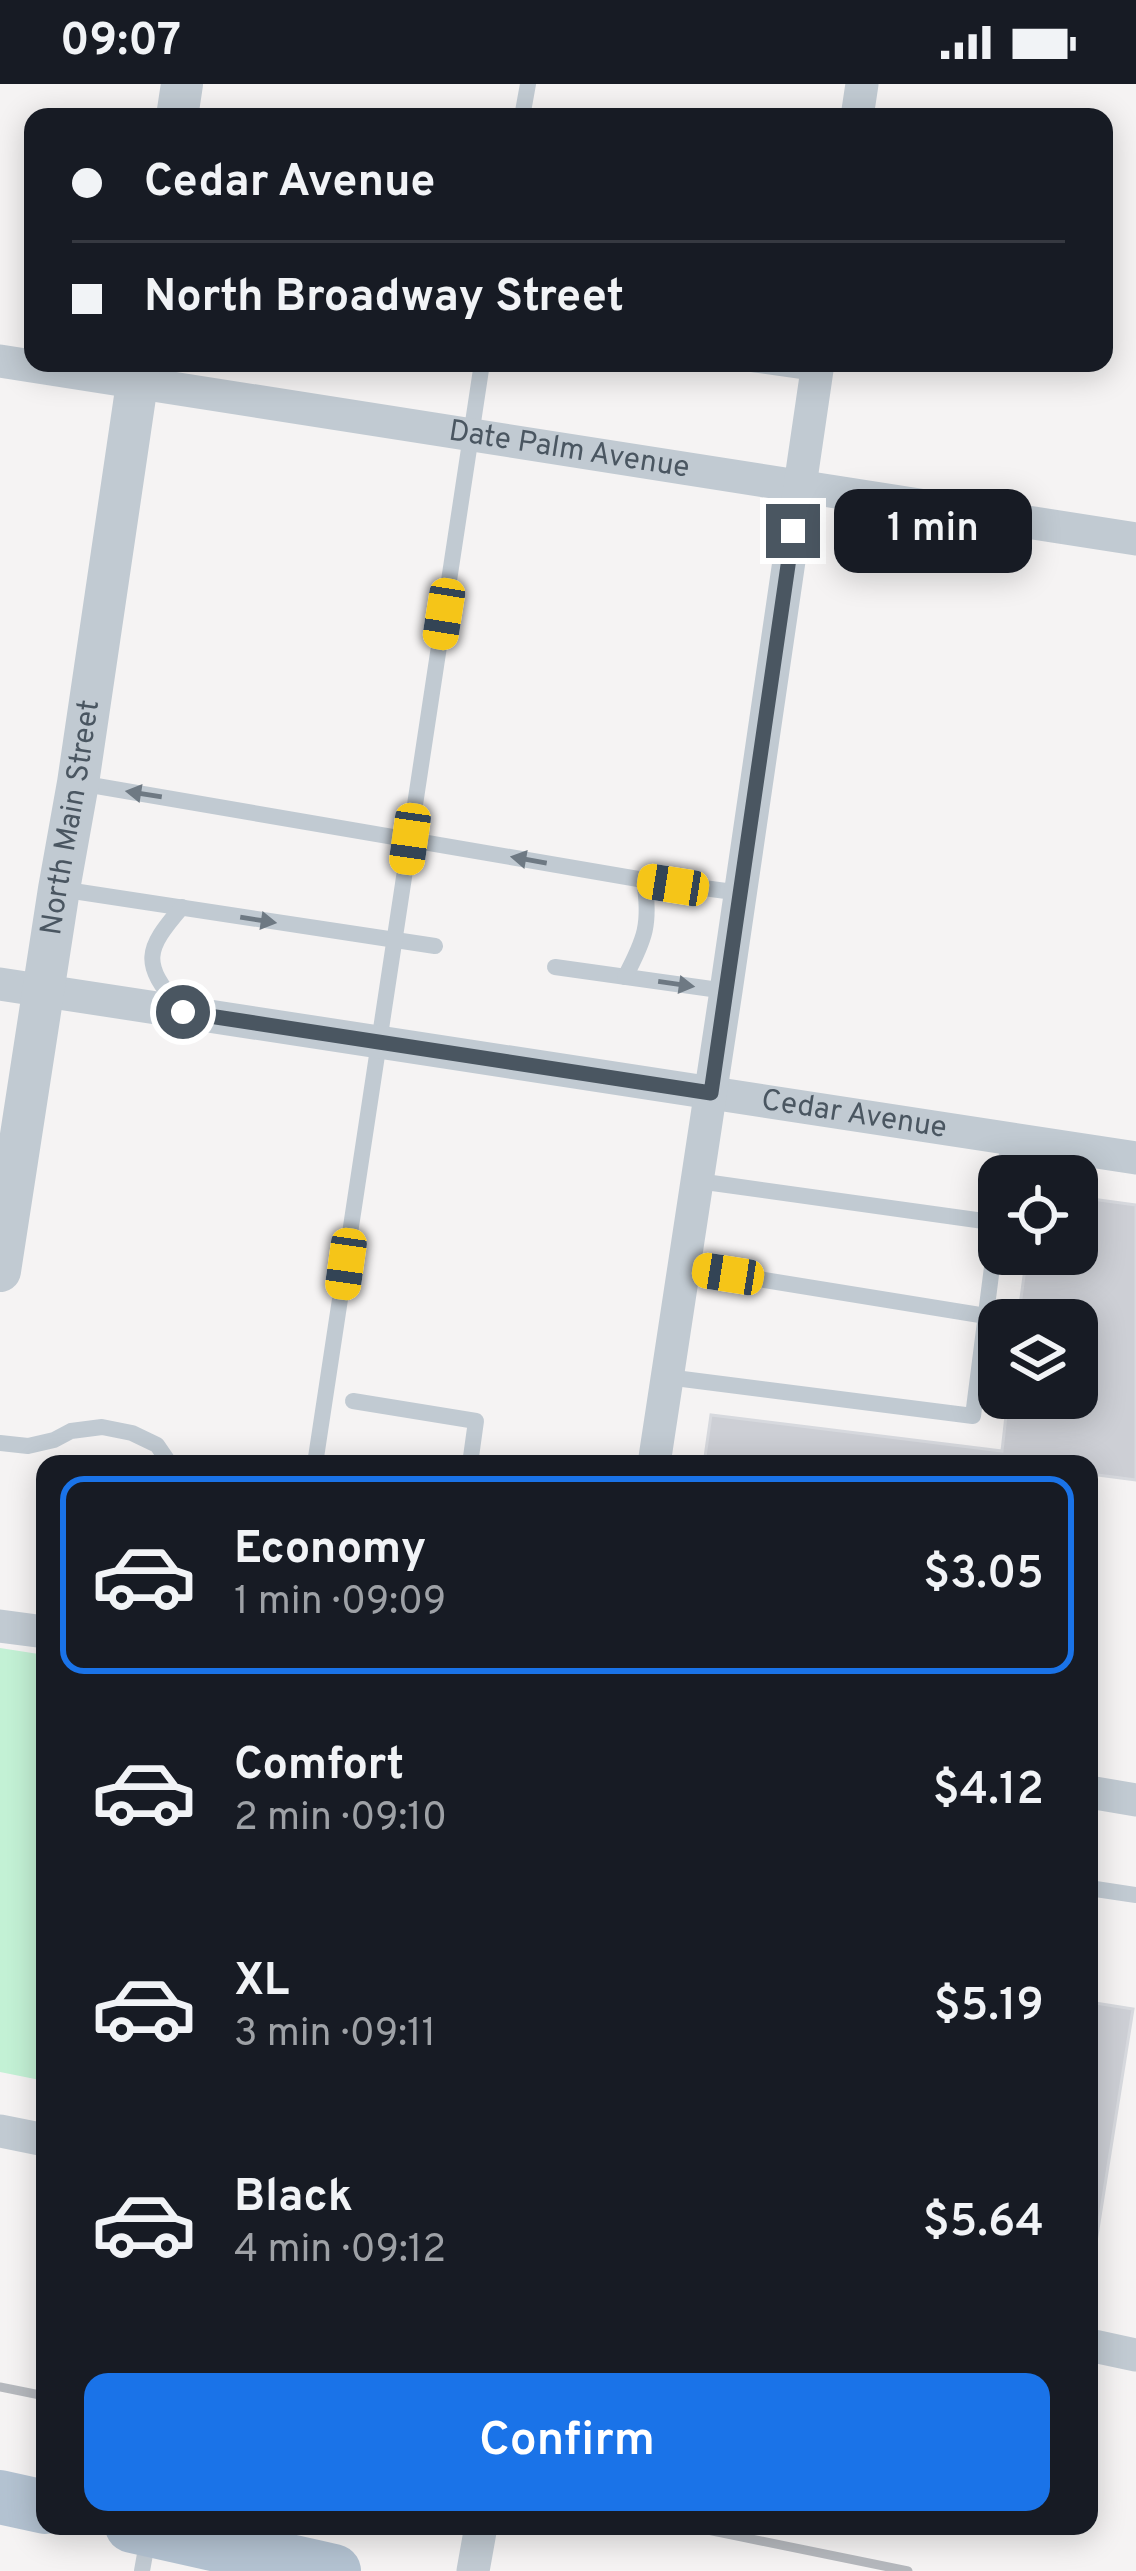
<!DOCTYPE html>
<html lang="en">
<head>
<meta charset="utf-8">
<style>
	:root { --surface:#171b24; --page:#20242c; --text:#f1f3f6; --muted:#9ea1a6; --line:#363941; --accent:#1a73e8 }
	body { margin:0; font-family:Overpass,sans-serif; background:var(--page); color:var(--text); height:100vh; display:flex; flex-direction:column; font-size:45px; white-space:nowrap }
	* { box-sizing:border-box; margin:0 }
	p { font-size:39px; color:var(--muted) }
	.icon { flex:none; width:66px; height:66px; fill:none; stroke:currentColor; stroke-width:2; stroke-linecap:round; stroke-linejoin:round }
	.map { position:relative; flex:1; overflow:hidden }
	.sheet { position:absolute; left:36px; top:1371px; width:1062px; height:1080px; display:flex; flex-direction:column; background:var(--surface); border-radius:24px; box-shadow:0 6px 30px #0003 }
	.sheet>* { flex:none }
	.hud { position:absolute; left:24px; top:24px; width:1089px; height:264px; border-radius:24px; box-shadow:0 6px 30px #0003; display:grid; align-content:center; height:264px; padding:0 48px; background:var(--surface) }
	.controls { position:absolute; left:978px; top:1071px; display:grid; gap:24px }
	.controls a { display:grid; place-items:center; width:120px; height:120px; border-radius:24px; background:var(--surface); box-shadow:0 6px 30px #0003; font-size:60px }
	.end { position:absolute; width:54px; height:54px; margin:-27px; border:15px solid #4a5661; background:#fff; box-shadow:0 0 0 6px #fff }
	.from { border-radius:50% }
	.bubble { position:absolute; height:84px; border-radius:24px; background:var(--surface); box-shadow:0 6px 30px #0003; font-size:39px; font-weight:600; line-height:84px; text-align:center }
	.car { position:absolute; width:36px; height:72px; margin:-36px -18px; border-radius:15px; box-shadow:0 0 9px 3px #0007; background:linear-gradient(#f5c518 24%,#345 0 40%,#f5c518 0 76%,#345 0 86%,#f5c518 0) }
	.hud b { display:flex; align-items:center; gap:42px; height:114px; font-size:45px }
	.hud b+b { border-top:3px solid var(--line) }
	.hud i { width:30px; height:30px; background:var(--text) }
	ul { padding:21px 0 0; list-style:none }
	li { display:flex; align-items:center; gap:36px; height:198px; margin:0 24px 18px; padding:0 24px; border:6px solid transparent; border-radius:24px }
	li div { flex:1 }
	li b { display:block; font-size:45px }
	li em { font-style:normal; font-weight:600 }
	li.active { border-color:var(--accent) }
	li>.icon { width:108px; height:108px; stroke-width:1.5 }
	.action { display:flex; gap:24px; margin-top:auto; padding:24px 48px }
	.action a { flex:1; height:138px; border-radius:24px; background:var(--accent); color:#fff; font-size:48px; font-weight:600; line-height:138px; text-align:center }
	.status { display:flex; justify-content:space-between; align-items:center; height:84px; padding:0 60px; background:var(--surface); direction:ltr }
	.status svg { height:33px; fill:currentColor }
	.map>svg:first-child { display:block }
	.green { fill:#c3f1d5 }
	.building { fill:#cdcfd5; stroke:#d7d9de; stroke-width:3 }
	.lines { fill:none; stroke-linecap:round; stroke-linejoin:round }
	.service { stroke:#c1cad2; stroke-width:16 }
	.minor { stroke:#c1cad2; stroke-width:33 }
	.tertiary { stroke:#c1cad2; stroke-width:42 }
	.primary { stroke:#b3c2d1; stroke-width:54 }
	.rail { stroke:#b5b8bd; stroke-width:9 }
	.oneway { fill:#6e7983 }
	.route { stroke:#4a5661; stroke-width:15 }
	.labels { text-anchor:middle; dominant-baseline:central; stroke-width:9; stroke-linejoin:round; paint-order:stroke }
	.street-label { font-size:30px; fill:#4a5661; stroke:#fff }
</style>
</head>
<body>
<div class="status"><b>09:07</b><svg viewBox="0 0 49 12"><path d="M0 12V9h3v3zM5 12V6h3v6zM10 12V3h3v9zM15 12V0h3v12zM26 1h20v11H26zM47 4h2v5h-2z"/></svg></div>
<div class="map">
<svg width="1136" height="2487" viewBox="0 0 1136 2487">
	<rect width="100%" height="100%" fill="#f5f3f3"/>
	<polygon class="green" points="0,1564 45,1571 45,1997 0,1988"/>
	<g class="building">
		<polygon points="1077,1113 1136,1121 1136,1396 1090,1390 1089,1396 1089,1380 704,1380 711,1331 1002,1367 1008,1314 1077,1314 1077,1236 1018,1236 1027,1170 1077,1170"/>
		<polygon points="1089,1918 1133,1925 1095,2164 1089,2163"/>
	</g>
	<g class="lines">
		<g class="service">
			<polyline points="522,33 528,0"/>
			<polyline points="744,279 816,289"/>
			<polyline points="79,699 644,796 741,809"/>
			<polyline points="60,805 435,862"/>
			<polyline points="555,883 726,907"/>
			<path d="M625 893C645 855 651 840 644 796"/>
			<path d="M179 923C141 879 145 866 182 823"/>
			<polyline points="1004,1092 1009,1054"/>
			<polyline points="698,1097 998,1139"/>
			<polyline points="684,1183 986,1232"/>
			<polyline points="667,1293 973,1332 999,1128"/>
			<polyline points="353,1317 476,1337 470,1380"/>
			<polyline points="0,1359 28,1362 54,1356 71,1347 102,1343 132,1349 157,1361 170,1380"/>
			<polyline points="315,1380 482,279"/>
			<polyline points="1089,1804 1136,1811"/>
			<polyline points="142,2487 148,2453"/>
		</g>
		<g class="minor">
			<polyline points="857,33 862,0"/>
			<path id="s1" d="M0 277 1136 455"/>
			<path id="s2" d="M0 900 1136 1074"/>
			<polyline points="654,1380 726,907 818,279"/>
			<polyline points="0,1542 45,1548"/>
			<polyline points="1089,1708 1136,1716"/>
			<polyline points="0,2047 45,2056"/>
			<polyline points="1089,2261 1136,2271"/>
			<polyline points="473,2487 481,2442"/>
		</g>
		<g class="tertiary">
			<polyline points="177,33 182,0"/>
			<path id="s3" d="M0 1187 59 805 78 699 140 279"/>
		</g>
		<g class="primary">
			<polyline points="0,2413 45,2423"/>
			<polyline points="132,2442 334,2487"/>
		</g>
		<g class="rail">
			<polyline points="0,2303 45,2312"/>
			<polyline points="688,2442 908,2487"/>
		</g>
	</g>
	<defs><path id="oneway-solid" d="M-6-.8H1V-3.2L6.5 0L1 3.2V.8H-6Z" transform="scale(3)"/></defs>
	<g class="oneway">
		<use href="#oneway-solid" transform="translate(144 710) rotate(-171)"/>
		<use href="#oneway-solid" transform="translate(529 776) rotate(-170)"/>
		<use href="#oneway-solid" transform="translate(258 836) rotate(9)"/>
		<use href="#oneway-solid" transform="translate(676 900) rotate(8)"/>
	</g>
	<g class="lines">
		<polyline class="route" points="183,928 711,1009 793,447"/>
	</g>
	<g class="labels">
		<g class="street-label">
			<text stroke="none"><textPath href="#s1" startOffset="576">Date Palm Avenue</textPath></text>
			<text stroke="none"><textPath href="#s3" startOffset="459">North Main Street</textPath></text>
			<text stroke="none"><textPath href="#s2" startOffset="864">Cedar Avenue</textPath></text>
		</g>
	</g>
</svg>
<div class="controls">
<a><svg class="icon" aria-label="locate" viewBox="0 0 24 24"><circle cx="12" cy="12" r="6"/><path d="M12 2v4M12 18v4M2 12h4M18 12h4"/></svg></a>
<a><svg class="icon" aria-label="layers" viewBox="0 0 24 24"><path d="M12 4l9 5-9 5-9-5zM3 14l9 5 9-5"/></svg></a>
</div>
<i class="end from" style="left:183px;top:928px"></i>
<i class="end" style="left:793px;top:447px"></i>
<div class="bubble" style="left:834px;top:405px;width:198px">1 min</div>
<i class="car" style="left:444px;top:530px;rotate:189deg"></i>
<i class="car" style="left:410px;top:755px;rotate:188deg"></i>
<i class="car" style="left:673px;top:801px;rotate:279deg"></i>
<i class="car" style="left:346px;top:1180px;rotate:188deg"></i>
<i class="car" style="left:728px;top:1190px;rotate:279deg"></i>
<div class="hud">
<b><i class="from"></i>Cedar Avenue</b>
<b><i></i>North Broadway Street</b>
</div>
<section class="sheet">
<ul>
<li class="active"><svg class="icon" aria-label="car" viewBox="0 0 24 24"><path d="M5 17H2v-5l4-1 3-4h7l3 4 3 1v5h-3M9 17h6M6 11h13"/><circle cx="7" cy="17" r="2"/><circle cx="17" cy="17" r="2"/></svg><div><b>Economy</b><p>1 min · 09:09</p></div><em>$3.05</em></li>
<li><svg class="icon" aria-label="car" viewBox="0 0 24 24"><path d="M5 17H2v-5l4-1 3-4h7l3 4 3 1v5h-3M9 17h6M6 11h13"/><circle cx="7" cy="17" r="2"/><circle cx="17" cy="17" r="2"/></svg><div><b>Comfort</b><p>2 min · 09:10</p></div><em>$4.12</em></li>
<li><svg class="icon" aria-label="car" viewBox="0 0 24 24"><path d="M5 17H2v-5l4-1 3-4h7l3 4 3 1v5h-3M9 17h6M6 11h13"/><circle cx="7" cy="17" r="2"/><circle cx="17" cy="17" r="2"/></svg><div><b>XL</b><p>3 min · 09:11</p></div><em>$5.19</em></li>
<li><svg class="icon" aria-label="car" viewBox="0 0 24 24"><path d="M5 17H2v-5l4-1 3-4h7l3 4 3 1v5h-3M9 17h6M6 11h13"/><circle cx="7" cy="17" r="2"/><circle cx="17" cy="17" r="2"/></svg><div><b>Black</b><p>4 min · 09:12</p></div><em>$5.64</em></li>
</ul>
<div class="action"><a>Confirm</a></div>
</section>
</div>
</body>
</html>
